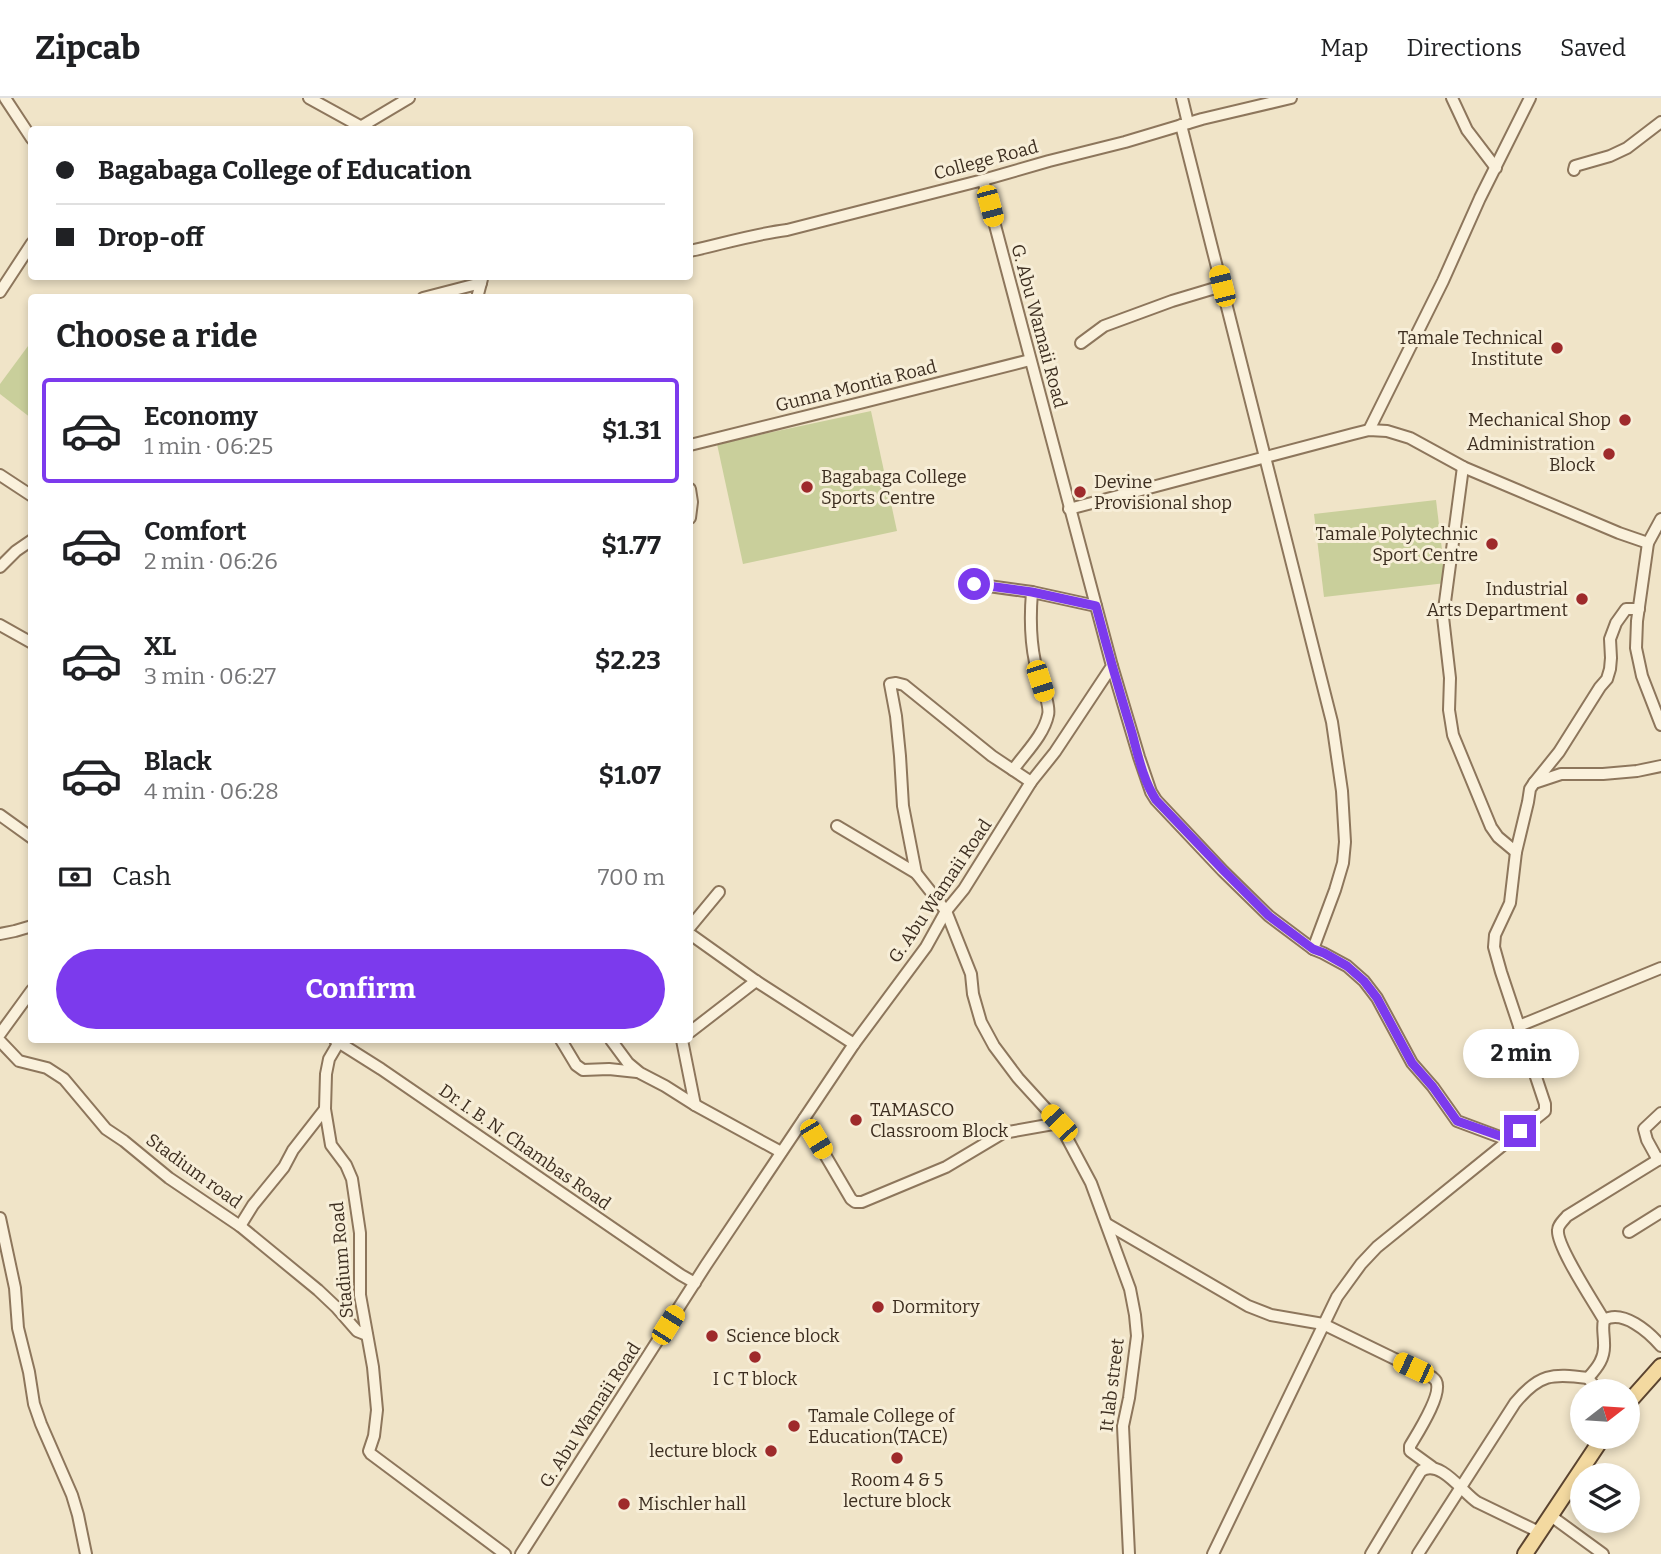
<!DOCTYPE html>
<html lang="en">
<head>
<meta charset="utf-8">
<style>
	:root { --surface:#fff; --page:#f2f2f2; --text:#202124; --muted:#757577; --line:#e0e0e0; --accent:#7c3aed }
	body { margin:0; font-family:Bitter,serif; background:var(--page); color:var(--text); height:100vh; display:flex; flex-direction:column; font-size:26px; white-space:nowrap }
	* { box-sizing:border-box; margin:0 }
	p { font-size:23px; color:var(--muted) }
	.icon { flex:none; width:38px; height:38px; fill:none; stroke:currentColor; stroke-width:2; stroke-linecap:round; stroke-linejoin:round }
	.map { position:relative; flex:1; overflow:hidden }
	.details { position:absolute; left:28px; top:196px; width:665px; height:749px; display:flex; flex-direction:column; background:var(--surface); border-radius:7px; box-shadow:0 4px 10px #0003 }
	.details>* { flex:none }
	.banner { position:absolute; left:28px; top:28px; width:665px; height:154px; border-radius:7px; box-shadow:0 4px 10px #0003; display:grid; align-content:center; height:154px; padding:0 28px; background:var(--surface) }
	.needle { width:46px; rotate:73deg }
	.controls { position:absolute; left:1570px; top:1281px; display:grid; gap:14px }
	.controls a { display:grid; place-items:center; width:70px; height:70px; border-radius:50%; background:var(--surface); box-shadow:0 4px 10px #0003; font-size:35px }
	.end { position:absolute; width:32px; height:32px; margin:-16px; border:9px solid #7c3aed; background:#fff; box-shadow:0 0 0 4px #fff }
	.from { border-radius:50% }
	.bubble { position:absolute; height:49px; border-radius:24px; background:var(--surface); box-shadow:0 4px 10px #0003; font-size:23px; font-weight:700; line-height:49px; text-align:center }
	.car { position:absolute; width:21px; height:42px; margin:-21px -10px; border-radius:9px; box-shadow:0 0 5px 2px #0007; background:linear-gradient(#f5c518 24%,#345 0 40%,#f5c518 0 76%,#345 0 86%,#f5c518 0) }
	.banner b { display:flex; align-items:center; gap:24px; height:66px; font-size:26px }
	.banner b+b { border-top:2px solid var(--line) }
	.banner i { width:18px; height:18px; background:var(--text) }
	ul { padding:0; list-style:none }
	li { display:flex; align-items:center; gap:21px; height:105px; margin:0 14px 10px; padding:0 14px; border:4px solid transparent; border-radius:7px }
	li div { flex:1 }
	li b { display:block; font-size:26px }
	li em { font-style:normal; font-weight:700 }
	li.selected { border-color:var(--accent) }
	li>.icon { width:63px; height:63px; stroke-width:1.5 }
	h2 { padding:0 28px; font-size:32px; line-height:84px }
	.pay { display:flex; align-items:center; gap:18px; height:77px; padding:0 28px; font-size:26px }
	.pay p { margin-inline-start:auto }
	.primary-button { display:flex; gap:14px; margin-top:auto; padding:14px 28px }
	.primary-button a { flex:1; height:80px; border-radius:42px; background:var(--accent); color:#fff; font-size:28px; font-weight:700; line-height:80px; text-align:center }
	header { display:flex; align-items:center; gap:42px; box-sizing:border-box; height:98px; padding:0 35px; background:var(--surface); border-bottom:2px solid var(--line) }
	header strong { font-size:33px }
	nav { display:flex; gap:38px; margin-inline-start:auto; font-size:24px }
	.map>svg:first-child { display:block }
	.garden { fill:#c9cf9b }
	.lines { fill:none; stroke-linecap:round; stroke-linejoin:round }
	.minor-casing { stroke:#8d765c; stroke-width:14 }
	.major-casing { stroke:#5b4430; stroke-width:18 }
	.minor { stroke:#faf1dc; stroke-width:10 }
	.major { stroke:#f3d9a0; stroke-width:14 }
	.route { stroke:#7c3aed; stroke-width:9 }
	.poi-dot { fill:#9e2a2b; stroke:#f7eed8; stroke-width:2.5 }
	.labels { text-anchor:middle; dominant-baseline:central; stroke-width:6; stroke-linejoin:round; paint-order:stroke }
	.street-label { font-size:18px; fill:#3d2e20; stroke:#f7eed8 }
	.poi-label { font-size:18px; fill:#3d2e20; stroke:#f7eed8; text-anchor:start }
</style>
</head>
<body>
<header>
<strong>Zipcab</strong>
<nav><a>Map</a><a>Directions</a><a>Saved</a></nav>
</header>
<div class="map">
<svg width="1661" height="1456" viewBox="0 0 1661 1456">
	<rect width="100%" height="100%" fill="#f0e4c8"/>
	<g class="garden">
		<polygon points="31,244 31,320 0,296 0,286"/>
		<polygon points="871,313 897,433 743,466 717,346"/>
		<polygon points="1436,402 1446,485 1324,499 1314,416"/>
	</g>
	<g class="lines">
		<g class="minor-casing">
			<g id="minor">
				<polyline points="5,0 32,41"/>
				<polyline points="309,0 367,32"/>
				<polyline points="1182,0 1188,25"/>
				<polyline points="1452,0 1467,32 1496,70"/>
				<polyline points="1181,27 1332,624 1342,693 1345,744 1343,765 1335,792 1313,851"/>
				<polyline points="362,28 409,0"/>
				<polyline points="1574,72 1575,68 1610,58 1627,50 1661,24"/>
				<path d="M690 153C722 146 754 136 787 132L983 82 1049 63 1125 44 1202 21 1291 0"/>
				<polyline points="0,194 32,145"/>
				<polyline points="423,200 481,185"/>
				<polyline points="477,200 482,181"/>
				<polyline points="1081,245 1104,228 1172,203 1222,188"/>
				<polyline points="1369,332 1443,183 1480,100 1530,0"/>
				<polyline points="690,347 864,304 1030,262"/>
				<polyline points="1463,369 1443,519 1450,580 1449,612 1453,637 1491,729 1498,739 1516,754"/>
				<polyline points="0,377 32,398"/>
				<polyline points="690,391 692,404 690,420"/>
				<polyline points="1069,411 1353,336 1369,332 1387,333 1410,340 1463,369 1619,435 1648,445"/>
				<polyline points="1661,421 1648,445 1637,523 1636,550 1642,578 1661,627"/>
				<polyline points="0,469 16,453 32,442"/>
				<polyline points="974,486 1032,494"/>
				<polyline points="0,527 32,545"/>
				<polyline points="1112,568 1139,659 1151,694 1156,702 1223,773 1269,818 1313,851 1323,855 1347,868 1364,883 1377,900 1412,965 1433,989 1457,1023 1500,1039 1514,1039"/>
				<path d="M1013 672C1025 655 1044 637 1048 617 1051 607 1038 576 1035 564 1030 540 1030 518 1032 494L1096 508"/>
				<polyline points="1534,685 1559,654 1600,589 1607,581 1610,571 1611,560 1610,541 1616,525 1626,511 1639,511"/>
				<polyline points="0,717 32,740"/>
				<polyline points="837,728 916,775 946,813 971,876 973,896 981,924 994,948 1018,980 1059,1025 1091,1085 1130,1191 1135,1217 1137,1238 1129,1300 1123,1328 1129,1456"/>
				<polyline points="916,775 903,708 900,658 896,618 890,586 896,585 904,587 992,658 1031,684"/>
				<polyline points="690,829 719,794"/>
				<polyline points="0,836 15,833 32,828"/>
				<polyline points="690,836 756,883 854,946"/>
				<polyline points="1519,928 1661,870"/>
				<polyline points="690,934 756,883"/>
				<polyline points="0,936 32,892"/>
				<polyline points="335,942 381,971 681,1177 695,1185"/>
				<polyline points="561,942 576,967 583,972 609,971 637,974"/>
				<polyline points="611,942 628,965 640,975 665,988 695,1007 781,1054"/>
				<polyline points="682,942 695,1007"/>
				<polyline points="0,943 19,963 47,970 64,981 106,1031 124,1043 169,1080 240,1128 318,1192 336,1209 357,1233 367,1237"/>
				<polyline points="325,1011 331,1047 346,1067 352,1081 360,1135 360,1197 373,1269 377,1312 374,1338 369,1353 371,1356 505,1456"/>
				<polyline points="804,1021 851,1101 855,1104 862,1104 946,1069 1003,1035 1059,1025"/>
				<polyline points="1658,1062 1647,1042 1644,1031 1661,1015"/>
				<polyline points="0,1120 15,1190 18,1230 29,1274 34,1306 41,1326 72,1397 78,1417 86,1456"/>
				<path d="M1107 1126 1248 1208 1271 1217 1323 1226 1432 1279C1433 1280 1435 1281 1436 1283 1443 1296 1417 1336 1410 1348V1353L1432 1369"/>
				<polyline points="240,1128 253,1107 284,1069 293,1052 325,1011 326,976 329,961 339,944"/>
				<polyline points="1629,1134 1661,1114"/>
				<path d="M1604 1222C1623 1211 1649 1234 1661 1248"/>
				<path d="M1598 1293 1588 1280C1598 1269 1605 1260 1604 1245 1604 1236 1602 1230 1604 1222 1595 1206 1556 1148 1558 1132 1558 1127 1563 1123 1567 1118L1661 1060"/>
				<polyline points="1551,1418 1603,1456"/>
				<polyline points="521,1456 706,1167 854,946 926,849 946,813 964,791 1031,684 1055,654 1112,568 983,82"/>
				<polyline points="1213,1456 1337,1199 1361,1166 1377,1149 1545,1013 1545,1006 1501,874 1494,849 1495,837 1510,805 1516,754 1528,704 1530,691 1534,685 1561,676 1603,676 1637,673 1661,668"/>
				<path d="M1371 1456 1421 1373C1440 1360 1463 1395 1477 1404L1539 1434"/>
				<path d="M1418 1456 1515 1305C1539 1276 1552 1275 1588 1280"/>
			</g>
		</g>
		<g class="major-casing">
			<g id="major">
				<polyline points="1628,1305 1661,1268"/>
				<polyline points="1525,1456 1603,1339"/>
			</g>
		</g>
		<use href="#minor" class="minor"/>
		<use href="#major" class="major"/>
	</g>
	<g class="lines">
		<path class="route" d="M974 486 1032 494 1096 508C1107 550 1119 592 1132 635 1138 657 1143 682 1156 702L1223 772 1269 818 1313 851 1324 855 1347 868 1364 883 1377 900 1412 965 1433 989 1457 1023 1500 1038 1514 1039 1520 1033"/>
	</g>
	<g class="poi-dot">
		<circle cx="1557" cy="250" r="7"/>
		<circle cx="1625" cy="322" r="7"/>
		<circle cx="1609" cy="356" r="7"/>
		<circle cx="807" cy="389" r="7"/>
		<circle cx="1080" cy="394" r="7"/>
		<circle cx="1492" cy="446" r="7"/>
		<circle cx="1582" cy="501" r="7"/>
		<circle cx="856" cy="1022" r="7"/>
		<circle cx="878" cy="1209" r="7"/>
		<circle cx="712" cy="1238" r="7"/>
		<circle cx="755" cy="1259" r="7"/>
		<circle cx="794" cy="1328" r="7"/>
		<circle cx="771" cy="1353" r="7"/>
		<circle cx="897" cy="1360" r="7"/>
		<circle cx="624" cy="1406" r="7"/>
	</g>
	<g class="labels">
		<g class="street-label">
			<text transform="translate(986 62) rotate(-15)">College Road</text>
			<text transform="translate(1039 228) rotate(75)">G. Abu Wamaii Road</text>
			<text transform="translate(856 288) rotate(-14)">Gunna Montia Road</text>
			<text transform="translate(940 793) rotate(-56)">G. Abu Wamaii Road</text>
			<text transform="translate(525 1049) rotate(35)">Dr. I. B. N. Chambas Road</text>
			<text transform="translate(194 1073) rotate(36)">Stadium road</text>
			<text transform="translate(342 1162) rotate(-95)">Stadium Road</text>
			<text transform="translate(1112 1287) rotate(-83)">It lab street</text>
			<text transform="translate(590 1317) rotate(-57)">G. Abu Wamaii Road</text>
		</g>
		<g class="poi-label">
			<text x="1543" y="240" text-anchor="end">Tamale Technical<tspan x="1543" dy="21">Institute</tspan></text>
			<text x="1611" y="322" text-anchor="end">Mechanical Shop</text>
			<text x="1595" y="346" text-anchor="end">Administration<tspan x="1595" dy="21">Block</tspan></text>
			<text x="821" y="379">Bagabaga College<tspan x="821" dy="21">Sports Centre</tspan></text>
			<text x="1094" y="384">Devine<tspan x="1094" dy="21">Provisional shop</tspan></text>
			<text x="1478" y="436" text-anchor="end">Tamale Polytechnic<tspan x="1478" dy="21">Sport Centre</tspan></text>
			<text x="1568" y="491" text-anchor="end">Industrial<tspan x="1568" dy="21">Arts Department</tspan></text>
			<text x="870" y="1012">TAMASCO<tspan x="870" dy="21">Classroom Block</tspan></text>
			<text x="892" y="1209">Dormitory</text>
			<text x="726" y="1238">Science block</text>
			<text x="755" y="1281" text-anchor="middle">I C T block</text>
			<text x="808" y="1318">Tamale College of<tspan x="808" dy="21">Education(TACE)</tspan></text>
			<text x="757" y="1353" text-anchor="end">lecture block</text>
			<text x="897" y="1382" text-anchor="middle">Room 4 &amp; 5<tspan x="897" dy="21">lecture block</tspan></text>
			<text x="638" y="1406">Mischler hall</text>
		</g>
	</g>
</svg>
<div class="controls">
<a><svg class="needle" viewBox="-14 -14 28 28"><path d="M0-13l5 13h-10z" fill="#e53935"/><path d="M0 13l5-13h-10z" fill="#757577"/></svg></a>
<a><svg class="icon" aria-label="layers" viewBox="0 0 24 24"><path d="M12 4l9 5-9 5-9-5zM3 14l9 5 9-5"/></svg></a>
</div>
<i class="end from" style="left:974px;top:486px"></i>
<i class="end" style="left:1520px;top:1033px"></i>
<div class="bubble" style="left:1463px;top:931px;width:116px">2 min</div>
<i class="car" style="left:990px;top:108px;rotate:165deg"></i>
<i class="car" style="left:1222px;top:188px;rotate:346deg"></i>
<i class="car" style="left:1040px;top:583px;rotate:162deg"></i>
<i class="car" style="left:1059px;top:1025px;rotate:317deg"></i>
<i class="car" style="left:816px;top:1041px;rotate:149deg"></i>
<i class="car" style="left:668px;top:1227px;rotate:32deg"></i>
<i class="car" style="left:1413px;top:1270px;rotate:295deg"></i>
<div class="banner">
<b><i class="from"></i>Bagabaga College of Education</b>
<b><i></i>Drop-off</b>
</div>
<section class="details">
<h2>Choose a ride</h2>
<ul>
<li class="selected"><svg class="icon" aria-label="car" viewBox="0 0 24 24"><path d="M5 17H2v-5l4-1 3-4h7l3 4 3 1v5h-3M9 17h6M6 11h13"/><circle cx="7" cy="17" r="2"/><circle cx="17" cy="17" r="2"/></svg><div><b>Economy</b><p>1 min · 06:25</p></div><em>$1.31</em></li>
<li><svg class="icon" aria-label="car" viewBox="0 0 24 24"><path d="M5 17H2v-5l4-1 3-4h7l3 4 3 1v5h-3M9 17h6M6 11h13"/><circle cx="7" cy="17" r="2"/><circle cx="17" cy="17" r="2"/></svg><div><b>Comfort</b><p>2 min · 06:26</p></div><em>$1.77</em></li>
<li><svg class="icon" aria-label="car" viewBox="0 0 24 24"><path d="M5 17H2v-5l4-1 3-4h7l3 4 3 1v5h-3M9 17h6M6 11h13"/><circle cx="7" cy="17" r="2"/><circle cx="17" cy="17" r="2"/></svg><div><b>XL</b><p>3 min · 06:27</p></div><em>$2.23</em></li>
<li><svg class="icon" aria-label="car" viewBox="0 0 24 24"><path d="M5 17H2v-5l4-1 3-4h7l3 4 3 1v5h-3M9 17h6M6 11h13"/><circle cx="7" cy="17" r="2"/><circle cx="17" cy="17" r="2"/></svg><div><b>Black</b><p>4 min · 06:28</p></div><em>$1.07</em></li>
</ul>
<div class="pay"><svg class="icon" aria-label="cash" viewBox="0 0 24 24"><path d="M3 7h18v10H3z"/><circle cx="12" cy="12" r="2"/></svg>Cash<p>700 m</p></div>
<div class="primary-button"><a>Confirm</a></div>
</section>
</div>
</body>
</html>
